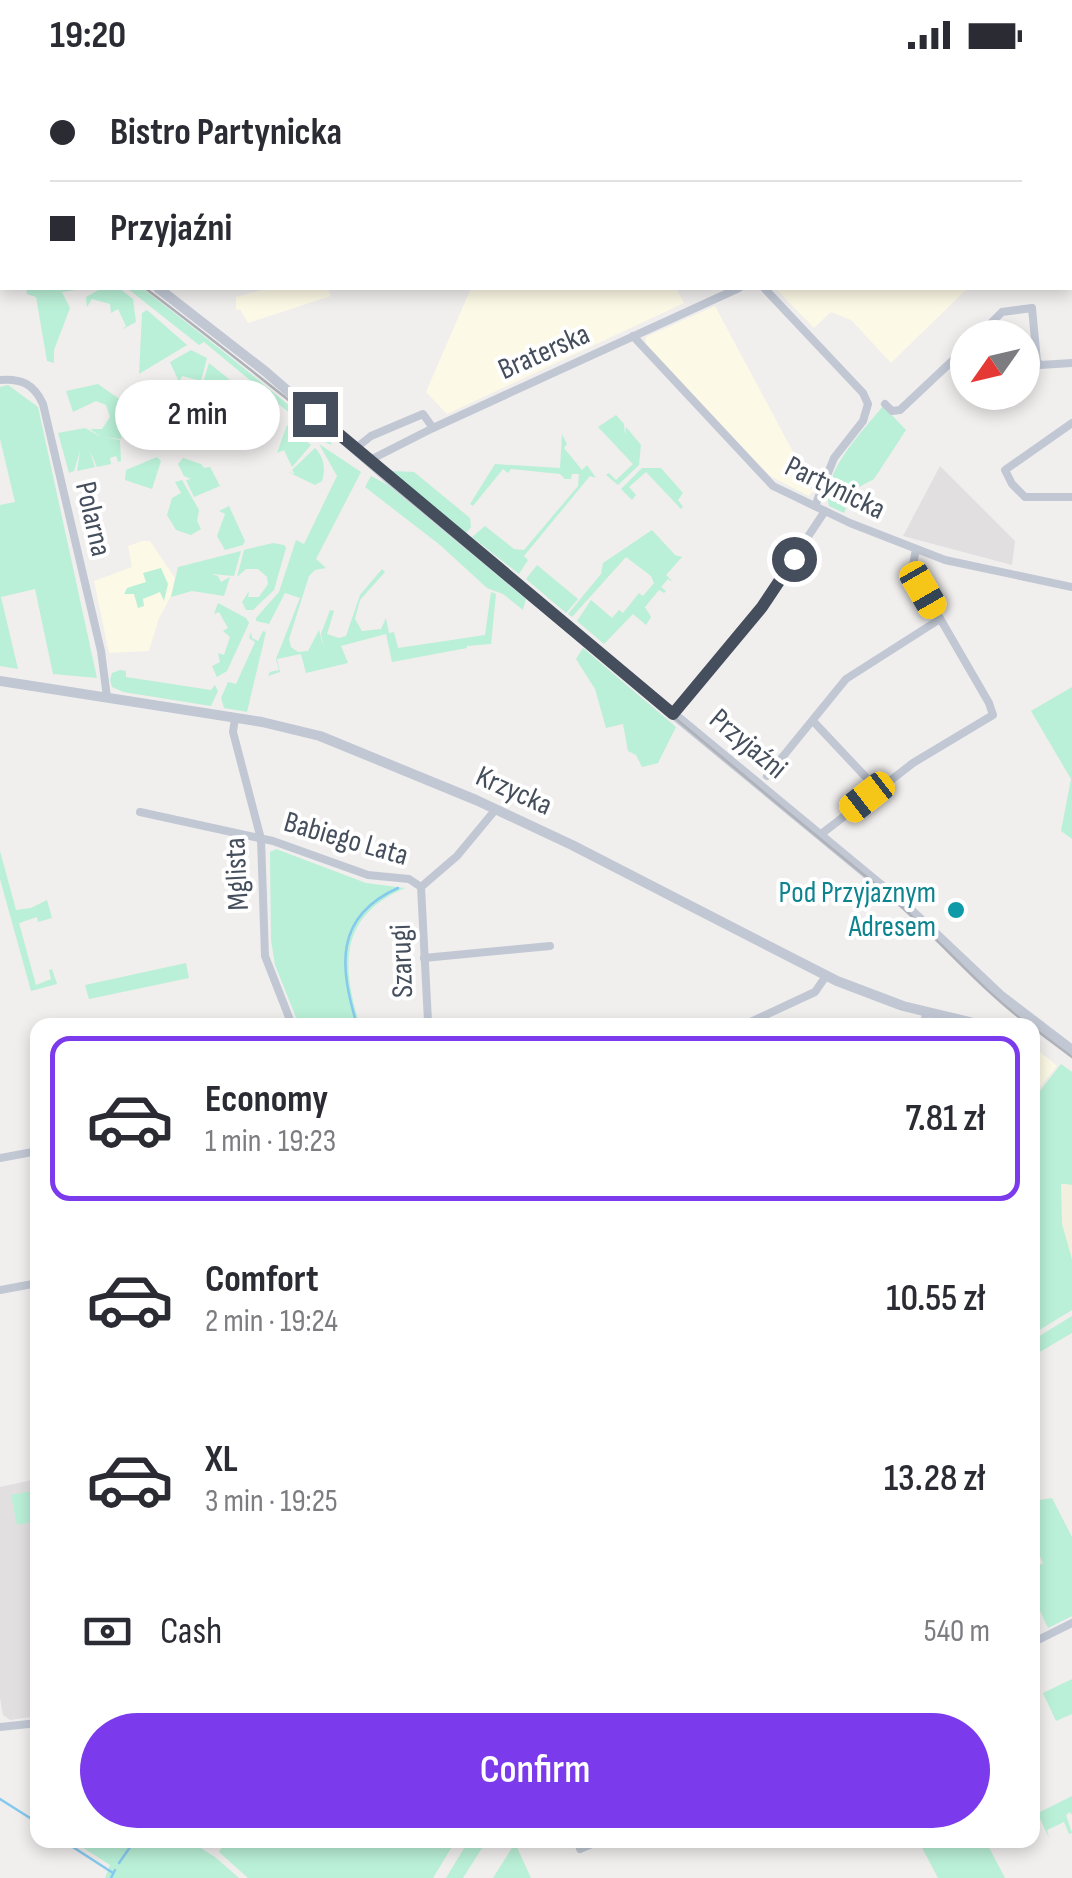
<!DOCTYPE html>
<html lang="en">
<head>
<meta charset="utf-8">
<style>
	:root { --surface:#fff; --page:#f2f2f3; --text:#2b2b33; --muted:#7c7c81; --line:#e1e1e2; --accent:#7c3aed }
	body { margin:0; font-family:"Sofia Sans Condensed",sans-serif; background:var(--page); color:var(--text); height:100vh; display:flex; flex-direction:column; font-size:38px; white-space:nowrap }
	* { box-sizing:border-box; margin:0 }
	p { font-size:32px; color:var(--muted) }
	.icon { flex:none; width:55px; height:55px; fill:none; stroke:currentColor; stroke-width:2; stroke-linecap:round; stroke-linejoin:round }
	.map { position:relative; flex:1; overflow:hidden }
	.drawer { position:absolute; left:30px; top:948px; width:1010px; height:830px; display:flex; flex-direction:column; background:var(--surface); border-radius:20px; box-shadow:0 5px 15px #0003 }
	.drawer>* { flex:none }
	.banner { position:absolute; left:0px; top:0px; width:1072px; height:220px; box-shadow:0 5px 15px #0003; display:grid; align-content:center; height:220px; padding:0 50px; background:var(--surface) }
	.needle { width:65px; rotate:236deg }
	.controls { position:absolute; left:950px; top:250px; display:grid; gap:20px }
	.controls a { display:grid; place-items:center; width:90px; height:90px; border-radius:50%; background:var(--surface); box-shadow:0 5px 15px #0003; font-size:50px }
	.end { position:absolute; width:45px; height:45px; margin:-22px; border:12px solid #454e5c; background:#fff; box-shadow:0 0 0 5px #fff }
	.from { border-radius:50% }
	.bubble { position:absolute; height:70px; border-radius:35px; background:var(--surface); box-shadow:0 5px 15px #0003; font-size:32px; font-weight:600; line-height:70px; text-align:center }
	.car { position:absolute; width:30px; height:60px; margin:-30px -15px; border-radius:12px; box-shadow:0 0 8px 2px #0007; background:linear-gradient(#f5c518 24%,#345 0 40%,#f5c518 0 76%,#345 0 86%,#f5c518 0) }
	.banner b { display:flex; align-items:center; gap:35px; height:95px; font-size:38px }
	.banner b+b { border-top:2px solid var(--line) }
	.banner i { width:25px; height:25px; background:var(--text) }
	ul { padding:18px 0 0; list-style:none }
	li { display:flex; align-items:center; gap:30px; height:165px; margin:0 20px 15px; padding:0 30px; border:5px solid transparent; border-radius:20px }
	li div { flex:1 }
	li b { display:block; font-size:38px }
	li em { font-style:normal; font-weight:600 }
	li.current { border-color:var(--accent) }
	li>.icon { width:90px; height:90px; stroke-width:1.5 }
	.pay { display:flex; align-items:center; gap:25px; height:110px; padding:0 50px; font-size:38px }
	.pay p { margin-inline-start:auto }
	.button { display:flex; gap:20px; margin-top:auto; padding:20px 50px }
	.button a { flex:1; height:115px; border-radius:60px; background:var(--accent); color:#fff; font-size:40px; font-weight:600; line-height:115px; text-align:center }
	.status { display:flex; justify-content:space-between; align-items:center; height:70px; padding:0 50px; background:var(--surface); direction:ltr }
	.status svg { height:28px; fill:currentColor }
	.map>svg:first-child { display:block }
	.commercial { fill:#fcf9e6 }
	.education { fill:#e2dfe0 }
	.green { fill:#baf0d7 }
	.sand { fill:#f3efde }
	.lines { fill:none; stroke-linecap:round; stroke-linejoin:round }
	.stream { stroke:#86c9ee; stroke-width:2.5 }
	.minor { stroke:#c1c8d4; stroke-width:8 }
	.tertiary { stroke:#c1c8d4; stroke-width:10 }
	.primary { stroke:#acb8ce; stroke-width:12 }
	.tram { stroke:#b0b2b9; stroke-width:2.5 }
	.route { stroke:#454e5c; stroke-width:12 }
	.culture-dot { fill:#0f9aa8; stroke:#fff; stroke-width:4 }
	.labels { text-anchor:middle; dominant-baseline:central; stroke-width:8; stroke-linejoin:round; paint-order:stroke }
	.street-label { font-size:30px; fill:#454e5c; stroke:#fff }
	.culture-label { font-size:30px; fill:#0d838f; stroke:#fff; text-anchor:end }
</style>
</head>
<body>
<div class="status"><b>19:20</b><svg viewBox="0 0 49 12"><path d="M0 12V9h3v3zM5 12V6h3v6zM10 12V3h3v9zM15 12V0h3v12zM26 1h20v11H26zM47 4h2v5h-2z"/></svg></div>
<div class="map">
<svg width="1072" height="1808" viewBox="0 0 1072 1808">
	<rect width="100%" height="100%" fill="#f1eeee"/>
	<g class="commercial">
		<polygon points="596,0 933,0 939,2 595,2"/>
		<polygon points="268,218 328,218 331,226 248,253 240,239 236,240 236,227"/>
		<polygon points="471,218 676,218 684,233 447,344 426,322"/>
		<polygon points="775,218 968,218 891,293 851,250 831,242 814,258"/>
		<polygon points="715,236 807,408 802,415 814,420 809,426 770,406 645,275 646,267"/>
		<polygon points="142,471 150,471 175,508 171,526 159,548 149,581 109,583 94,511 132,497 128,476"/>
		<polygon points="1033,976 1057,996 1033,1026"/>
	</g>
	<g class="education">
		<polygon points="940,396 1015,471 1012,495 903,466"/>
		<polygon points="37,1409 37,1646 10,1650 3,1645 0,1628 0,1417"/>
	</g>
	<g class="green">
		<polygon points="26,218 91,218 62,222 70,238 54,280 54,293 47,291 36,227 27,224"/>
		<polygon points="102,218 119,218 133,229 136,252 121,260 126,256 118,239 111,243 110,234 92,229 87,237 86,227"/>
		<path d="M127 218H142C206 267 268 317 329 369L332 375 307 365 310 360 204 272 199 275Z"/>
		<polygon points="147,240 187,275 139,304 142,243"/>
		<polygon points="191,280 207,288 201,311 182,306 179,312 170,292"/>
		<polygon points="209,293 235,314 232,325 216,333 207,316 201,319"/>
		<polygon points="98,314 125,333 121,369 103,367 120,370 121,391 118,392 116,386 110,388 111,394 97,397 89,379 95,397 77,401 80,381 74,401 69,403 58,363 85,358 101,367 90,359 102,359 110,347 106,335 96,331 73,342 66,321"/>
		<polygon points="8,315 38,337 97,608 53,604 35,519 1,527 18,599 0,596 0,435 15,432 0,369 0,317"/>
		<polygon points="238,317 265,337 256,355 239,366 229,362 226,355"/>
		<path d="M883 336 906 360 874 409 859 417 845 432 847 436 844 443 829 436C821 402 863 361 883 336Z"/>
		<polygon points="616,345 624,354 625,365 626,357 641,375 639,395 618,415 606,405 609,403 616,410 633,394 598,357"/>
		<polygon points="287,355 311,375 292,397 284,380 277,383"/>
		<polygon points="562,364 567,374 564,378 582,400 587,395 596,408 590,406 524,486 528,490 519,504 472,467 485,456 514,479 524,480 578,416 579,404 572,404 571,409 565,409 560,404 511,399 508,403 503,399 473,436 470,434 495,394 560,398"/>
		<polygon points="319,374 361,402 316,489 326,498 315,500 309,506 289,569 291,577 298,582 308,581 319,560 324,579 321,564 330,540 334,541 327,564 339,568 346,566 360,525 382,499 385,502 360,530 355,549 362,561 381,559 386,548 389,563 394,562 398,578 485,565 491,522 496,524 491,574 467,576 467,578 392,592 386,564 341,576 348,593 306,603 301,584 277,589 280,602 268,606 270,602 279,600 276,589 300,528 285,523 269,554 256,551 256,548 279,522 296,470 304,474 337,406"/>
		<path d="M315 378C324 387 326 399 322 411L315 415 288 402 295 404 292 400Z"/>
		<polygon points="157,387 161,391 152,419 125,410 126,400"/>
		<polygon points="183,388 201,394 204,398 210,397 220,416 194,427 186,410 191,409 184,406 178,394"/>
		<polygon points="642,398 661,398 683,423 678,430 683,437 681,439 646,402 629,417 636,425 632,430 621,419"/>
		<polygon points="390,401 414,402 470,448 471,457 466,463"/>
		<polygon points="371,406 388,415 526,529 523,540 503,524 487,518 440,475 365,417"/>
		<polygon points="182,410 199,440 197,451 201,459 191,465 176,460 167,445 172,428 181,423 175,412"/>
		<polygon points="229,436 245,471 243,475 225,480 217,466 225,444 219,441"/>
		<polygon points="652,460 675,485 682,487 666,505 673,512 668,509 661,517 666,521 664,523 659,520 645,537 651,547 646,555 633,544 604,574 577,551 591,530 612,548 619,540 623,543 639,523 643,526 654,513 651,506 626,487 572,547 568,544 601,504 603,493"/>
		<polygon points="273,473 284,475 286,478 274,520 253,540 246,540 242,532 249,521 248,527 259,527 268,514 267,507 258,499 246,499 237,507 244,480"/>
		<polygon points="241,481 234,506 211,504 218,506 221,512 230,507 224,526 192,521 171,527 178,497"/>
		<polygon points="537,495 578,529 566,543 526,509"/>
		<polygon points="161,498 168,514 164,531 160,522 143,529 144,536 138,538 134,524 124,524 127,518 146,512 143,503"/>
		<polygon points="218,533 246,548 249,553 227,601 217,607 212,596 220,592 218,583 224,585 230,567 223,561 228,558 219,542 214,544"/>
		<polygon points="263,561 266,562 247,642 224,638 221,628 228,612 236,614 255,572 249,568 251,562 252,568 258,571"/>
		<polygon points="583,578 676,657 658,693 642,697 636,685 628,681 623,654 606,658 595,619 576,589"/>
		<polygon points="120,600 126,601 126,607 211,620 215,615 218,621 211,636 123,622 112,617 110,610 112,603"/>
		<polygon points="1072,617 1072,769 1061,761 1071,709 1031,641"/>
		<path d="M276 779 366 813 405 818C339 846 341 896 360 955H299L275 895 271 870 270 782Z"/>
		<polygon points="0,781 16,840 31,838 47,830 52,848 38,852 37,847 19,853 36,915 51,909 49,900 52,899 57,914 31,921 0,809"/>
		<polygon points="186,893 189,908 89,929 85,915"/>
		<polygon points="1061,994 1072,1002 1072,1115 1062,1114 1072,1189 1072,1240 1033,1264 1032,1031"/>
		<polygon points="1072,1246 1072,1263 1033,1286 1033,1270"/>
		<polygon points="37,1420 37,1451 17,1455 11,1425"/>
		<polygon points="1052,1428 1072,1467 1072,1546 1048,1558 1033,1526 1033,1499 1043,1493 1033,1471 1032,1431"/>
		<polygon points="1072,1609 1072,1644 1056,1651 1043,1623"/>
		<polygon points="1072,1726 1072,1745 1070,1742 1066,1745 1072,1763 1069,1764 1064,1752 1047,1760 1049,1768 1033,1734 1040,1742"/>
		<polygon points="71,1770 188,1770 215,1787 239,1808 105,1808 110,1795"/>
		<polygon points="226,1770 456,1770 433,1808 248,1808 219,1782"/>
		<polygon points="469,1770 487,1770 463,1808 446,1808"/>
		<polygon points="918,1770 985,1770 1005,1808 938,1808"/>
		<polygon points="515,1773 531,1808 493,1808"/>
	</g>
	<polygon class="sand" points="1061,1114 1072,1115 1072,1189 1062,1154"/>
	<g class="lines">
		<g class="stream">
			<path d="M357 955C340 898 333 847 398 818"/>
			<polyline points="0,1729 38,1753"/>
			<polyline points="62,1770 113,1803"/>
			<polyline points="119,1793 135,1770"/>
			<polyline points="111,1808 115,1800"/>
		</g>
		<g class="minor">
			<polyline points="764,218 863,323 868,334 863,351 834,388 815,436"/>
			<polyline points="633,266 773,416 850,453 945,490 1072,517"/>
			<polyline points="976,268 1002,242 1032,238 1037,291 1040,295 1072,293"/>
			<path d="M0 310C21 308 34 314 43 334L101 581 107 627"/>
			<polyline points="885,334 892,341 900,340 968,276"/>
			<polyline points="1072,353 1005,400 1012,414 1025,427 1072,427"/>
			<polyline points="356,378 371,366 423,344 433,358"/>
			<polyline points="370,390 433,358 739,218"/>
			<polyline points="673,644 761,537 825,441"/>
			<polyline points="235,648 233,662 261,769 265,886 292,955"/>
			<polyline points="813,651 877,719"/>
			<polyline points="767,706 846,609 940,549"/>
			<polyline points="140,742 273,771 368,805 409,809 421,817"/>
			<polyline points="820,765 913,693 993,645 989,633 912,500 916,479"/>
			<polyline points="421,817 457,786 496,739"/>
			<polyline points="424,888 550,876"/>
			<polyline points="417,955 428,951 421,817"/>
			<polyline points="744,955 815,922 826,906"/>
			<polyline points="923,955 927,942"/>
			<polyline points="0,1088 38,1081"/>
			<polyline points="0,1220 38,1213"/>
			<polyline points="1032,1573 1072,1553"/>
			<polyline points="0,1657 38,1653"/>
			<polyline points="580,1779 601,1770"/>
		</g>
		<g class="tertiary">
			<polyline points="158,218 266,302 389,409 907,837 1000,925 1072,980"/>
			<polyline points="0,611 262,652 320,666 476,730 572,775 837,911 903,936 982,955"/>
		</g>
		<g class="primary">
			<polyline points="994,0 1000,2"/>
			<polyline points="1067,0 1072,2"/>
			<polyline points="107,2 116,0"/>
			<polyline points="161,2 170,0"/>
			<polyline points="0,30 2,30"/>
			<polyline points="1070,32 1072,32"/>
			<polyline points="0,52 2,51"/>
		</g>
		<g class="tram">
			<polyline points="0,106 2,107"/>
			<path d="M145 218C396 409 634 617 879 817 932 860 974 914 1029 955"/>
			<polyline points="1032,957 1072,987"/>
		</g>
	</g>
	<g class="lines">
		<polyline class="route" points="315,344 673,644 762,537 794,489"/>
	</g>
	<circle class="culture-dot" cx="956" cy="840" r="10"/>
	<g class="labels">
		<g class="street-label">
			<text transform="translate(544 282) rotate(-24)">Braterska</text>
			<text transform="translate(835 418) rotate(26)">Partynicka</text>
			<text transform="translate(93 449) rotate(77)">Polarna</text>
			<text transform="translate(748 674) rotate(40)">Przyjaźni</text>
			<text transform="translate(514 721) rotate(24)">Krzycka</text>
			<text transform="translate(346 769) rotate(16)">Babiego Lata</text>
			<text transform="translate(237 804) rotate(-93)">Mglista</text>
			<text transform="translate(402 891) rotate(-92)">Szarugi</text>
		</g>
		<g class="culture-label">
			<text x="936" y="823">Pod Przyjaznym<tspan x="936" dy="34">Adresem</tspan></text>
		</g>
	</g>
</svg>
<div class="controls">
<a><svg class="needle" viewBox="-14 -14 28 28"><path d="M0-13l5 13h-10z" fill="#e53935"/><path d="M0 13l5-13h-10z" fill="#7c7c81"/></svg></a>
</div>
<i class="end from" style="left:794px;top:489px"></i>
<i class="end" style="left:315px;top:344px"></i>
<div class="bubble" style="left:115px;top:310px;width:165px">2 min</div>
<i class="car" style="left:923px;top:520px;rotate:150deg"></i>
<i class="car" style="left:867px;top:727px;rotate:232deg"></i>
<div class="banner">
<b><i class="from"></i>Bistro Partynicka</b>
<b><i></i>Przyjaźni</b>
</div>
<section class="drawer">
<ul>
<li class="current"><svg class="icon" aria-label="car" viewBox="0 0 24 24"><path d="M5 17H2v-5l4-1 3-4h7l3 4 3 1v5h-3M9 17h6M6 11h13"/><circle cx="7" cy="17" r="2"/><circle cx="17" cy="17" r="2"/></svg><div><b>Economy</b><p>1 min · 19:23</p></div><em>7.81 zł</em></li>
<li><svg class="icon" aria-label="car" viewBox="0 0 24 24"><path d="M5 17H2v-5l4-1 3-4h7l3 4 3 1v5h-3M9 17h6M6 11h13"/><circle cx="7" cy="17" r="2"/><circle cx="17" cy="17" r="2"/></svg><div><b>Comfort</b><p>2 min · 19:24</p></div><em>10.55 zł</em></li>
<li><svg class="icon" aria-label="car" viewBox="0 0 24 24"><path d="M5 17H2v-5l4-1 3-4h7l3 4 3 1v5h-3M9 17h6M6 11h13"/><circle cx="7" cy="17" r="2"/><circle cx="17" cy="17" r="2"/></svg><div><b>XL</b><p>3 min · 19:25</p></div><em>13.28 zł</em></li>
</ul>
<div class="pay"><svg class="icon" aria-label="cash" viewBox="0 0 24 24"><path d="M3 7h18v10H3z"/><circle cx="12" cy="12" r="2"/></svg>Cash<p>540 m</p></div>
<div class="button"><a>Confirm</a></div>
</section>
</div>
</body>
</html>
